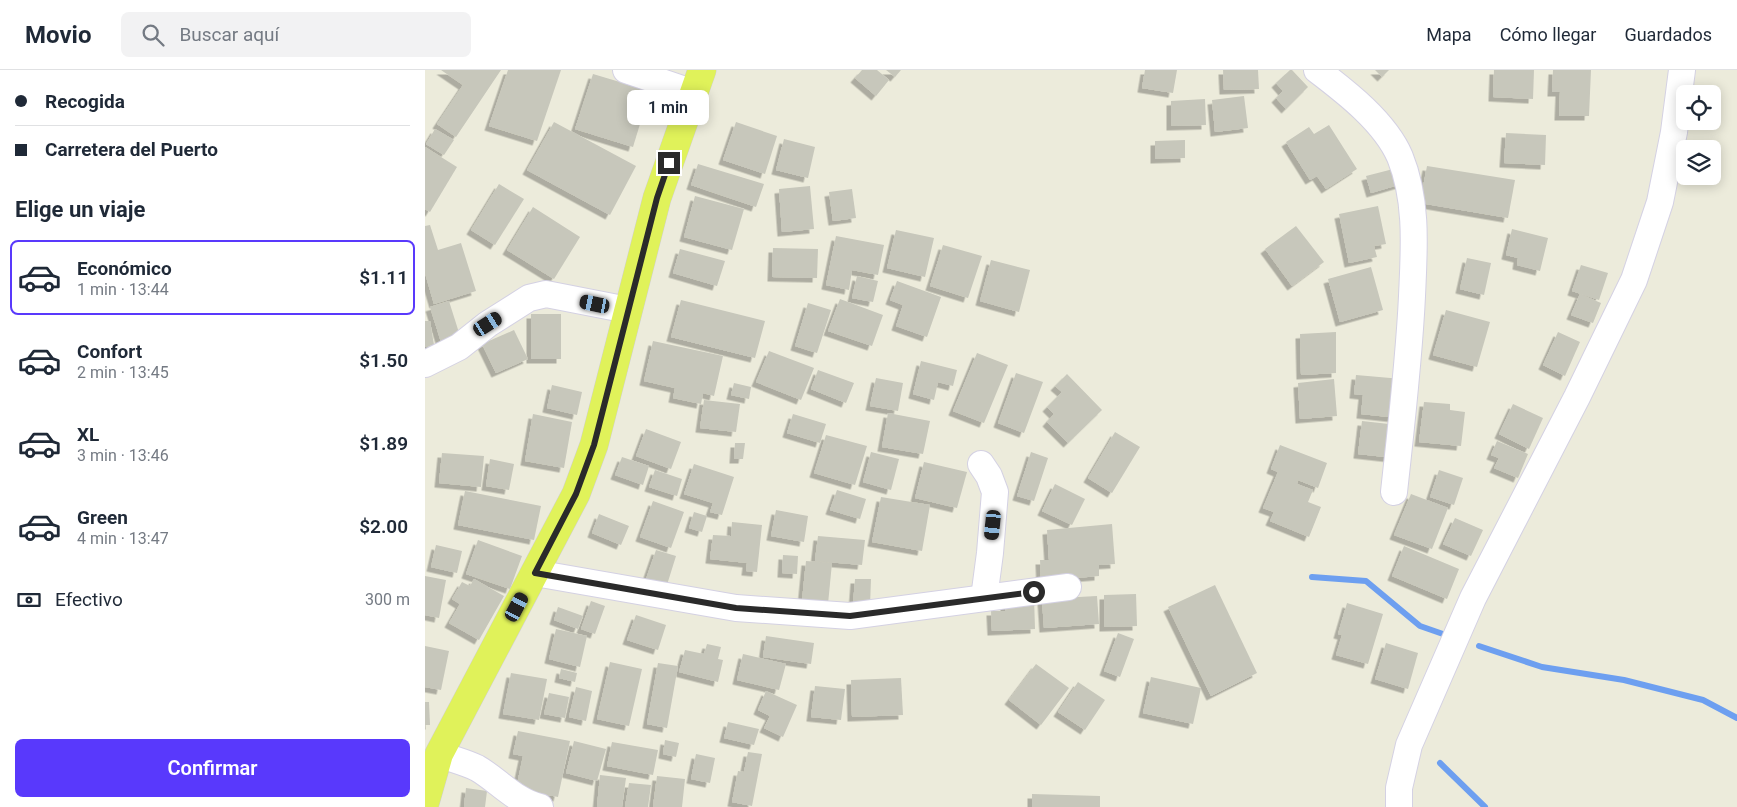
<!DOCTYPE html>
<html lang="es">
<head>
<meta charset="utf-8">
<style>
	:root { --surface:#fff; --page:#f2f2f3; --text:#1f2937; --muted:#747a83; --line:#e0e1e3; --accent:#5939fc }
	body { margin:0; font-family:Roboto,sans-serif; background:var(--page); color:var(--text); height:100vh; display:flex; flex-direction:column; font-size:19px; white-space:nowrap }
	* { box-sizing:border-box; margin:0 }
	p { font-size:16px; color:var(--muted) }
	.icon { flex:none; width:28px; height:28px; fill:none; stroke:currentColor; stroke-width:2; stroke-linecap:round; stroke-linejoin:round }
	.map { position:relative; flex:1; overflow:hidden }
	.details { display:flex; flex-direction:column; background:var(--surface); width:425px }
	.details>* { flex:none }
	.guide { display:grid; align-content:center; height:110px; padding:0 15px; background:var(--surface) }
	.tools { position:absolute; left:1251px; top:15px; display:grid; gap:10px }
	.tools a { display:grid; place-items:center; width:45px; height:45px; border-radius:8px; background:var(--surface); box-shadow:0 2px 12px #0003; font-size:25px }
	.end { position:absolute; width:22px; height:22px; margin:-11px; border:6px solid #2a2a2a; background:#fff; box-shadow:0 0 0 2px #fff }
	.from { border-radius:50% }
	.bubble { position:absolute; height:35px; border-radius:8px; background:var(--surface); box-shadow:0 2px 12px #0003; font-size:16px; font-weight:600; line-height:35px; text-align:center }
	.car { position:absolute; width:15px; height:30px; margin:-15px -8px; border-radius:6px; box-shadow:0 0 4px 1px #0007; background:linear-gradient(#222 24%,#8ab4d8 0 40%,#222 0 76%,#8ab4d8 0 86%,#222 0) }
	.guide b { display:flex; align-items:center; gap:18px; height:48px; font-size:19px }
	.guide b+b { border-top:1px solid var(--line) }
	.guide i { width:12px; height:12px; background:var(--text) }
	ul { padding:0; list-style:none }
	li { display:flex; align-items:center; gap:15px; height:75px; margin:0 10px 8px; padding:0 5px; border:2px solid transparent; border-radius:8px }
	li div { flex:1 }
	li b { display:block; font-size:19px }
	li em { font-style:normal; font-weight:600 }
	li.active { border-color:var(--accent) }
	li>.icon { width:45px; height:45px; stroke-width:1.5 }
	h2 { padding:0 15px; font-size:22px; line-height:60px }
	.pay { display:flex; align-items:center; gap:12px; height:55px; padding:0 15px; font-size:19px }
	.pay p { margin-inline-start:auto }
	.action { display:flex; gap:10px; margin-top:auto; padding:10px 15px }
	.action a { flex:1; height:58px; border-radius:8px; background:var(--accent); color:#fff; font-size:20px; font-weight:600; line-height:58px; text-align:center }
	header { display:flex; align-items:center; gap:30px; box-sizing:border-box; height:70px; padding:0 25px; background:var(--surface); border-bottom:1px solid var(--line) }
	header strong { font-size:24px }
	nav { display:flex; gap:28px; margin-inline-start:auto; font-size:18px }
	.search { width:350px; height:45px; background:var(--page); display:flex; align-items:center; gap:12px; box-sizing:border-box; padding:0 18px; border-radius:8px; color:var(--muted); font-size:19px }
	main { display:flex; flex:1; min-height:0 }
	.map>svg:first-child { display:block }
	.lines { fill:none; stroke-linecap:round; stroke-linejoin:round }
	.stream { stroke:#6d9ff0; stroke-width:6 }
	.building { fill:#c7c7bb; filter:url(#shadow) }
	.minor-casing { stroke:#d4d1e3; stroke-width:28 }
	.major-casing { stroke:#d0d0d0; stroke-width:29 }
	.minor { stroke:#fff; stroke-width:26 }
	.major { stroke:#e0f25a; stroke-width:28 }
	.route { stroke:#2a2a2a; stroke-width:6 }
</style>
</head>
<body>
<header>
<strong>Movio</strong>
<div class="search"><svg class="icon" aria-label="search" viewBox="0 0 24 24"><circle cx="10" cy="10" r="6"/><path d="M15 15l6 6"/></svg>Buscar aquí</div>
<nav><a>Mapa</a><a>Cómo llegar</a><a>Guardados</a></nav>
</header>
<main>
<section class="details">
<div class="guide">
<b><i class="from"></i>Recogida</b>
<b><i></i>Carretera del Puerto</b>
</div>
<h2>Elige un viaje</h2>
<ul>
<li class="active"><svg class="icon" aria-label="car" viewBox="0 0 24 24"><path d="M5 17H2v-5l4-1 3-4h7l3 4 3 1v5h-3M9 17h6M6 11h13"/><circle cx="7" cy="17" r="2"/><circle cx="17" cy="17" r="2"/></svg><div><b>Económico</b><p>1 min · 13:44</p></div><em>$1.11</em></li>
<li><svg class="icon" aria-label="car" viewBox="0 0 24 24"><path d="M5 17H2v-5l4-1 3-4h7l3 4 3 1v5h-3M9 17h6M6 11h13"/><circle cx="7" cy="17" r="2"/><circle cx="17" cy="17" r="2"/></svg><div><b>Confort</b><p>2 min · 13:45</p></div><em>$1.50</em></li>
<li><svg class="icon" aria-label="car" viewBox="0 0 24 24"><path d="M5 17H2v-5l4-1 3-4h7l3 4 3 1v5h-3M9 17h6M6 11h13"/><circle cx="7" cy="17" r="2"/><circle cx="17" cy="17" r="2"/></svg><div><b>XL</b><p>3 min · 13:46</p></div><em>$1.89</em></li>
<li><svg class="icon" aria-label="car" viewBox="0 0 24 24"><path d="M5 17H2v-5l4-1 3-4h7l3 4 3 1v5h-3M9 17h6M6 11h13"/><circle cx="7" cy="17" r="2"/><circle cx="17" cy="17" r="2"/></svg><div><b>Green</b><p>4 min · 13:47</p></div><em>$2.00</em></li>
</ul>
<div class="pay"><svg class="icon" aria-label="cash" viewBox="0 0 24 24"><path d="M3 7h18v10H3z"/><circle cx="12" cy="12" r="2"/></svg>Efectivo<p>300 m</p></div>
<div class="action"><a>Confirmar</a></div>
</section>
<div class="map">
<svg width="1312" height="737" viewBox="0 0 1312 737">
	<defs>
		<filter id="shadow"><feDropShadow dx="-4.5" dy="4.5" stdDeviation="0" flood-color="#0004"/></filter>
	</defs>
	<rect width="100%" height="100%" fill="#ecebdb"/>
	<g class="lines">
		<g class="stream">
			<polyline points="887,507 941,511 995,556 1018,564"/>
			<polyline points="1054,576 1117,597 1199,610 1278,630 1312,648"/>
			<polyline points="1015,693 1060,737"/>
		</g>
	</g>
	<g class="building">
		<polygon points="16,0 76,0 31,67 12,54 38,15"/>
		<polygon points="83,0 136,0 112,71 64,56"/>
		<polygon points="437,0 452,0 464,10 451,26 430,8"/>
		<polygon points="461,0 476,0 470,7"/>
		<polygon points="720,0 752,0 748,23 717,18"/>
		<polygon points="798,0 833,0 834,19 799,20"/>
		<polygon points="865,0 867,0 883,17 861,39 851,28 858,21 851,13"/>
		<polygon points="950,0 964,0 957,7"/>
		<polygon points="1069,0 1109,0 1108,29 1068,27"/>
		<polygon points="1128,0 1166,0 1164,46 1134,46 1135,22 1127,22"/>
		<polygon points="168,4 225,21 208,77 150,59"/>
		<polygon points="819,26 823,58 790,62 787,30"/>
		<polygon points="780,29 781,55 746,56 746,31"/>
		<polygon points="129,52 211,96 185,145 102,100"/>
		<polygon points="311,52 352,66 340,104 298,90"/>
		<polygon points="904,55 932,99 901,119 892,106 885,110 861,72 884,57 889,64"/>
		<polygon points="10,59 29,70 19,85 1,74"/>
		<polygon points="1081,63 1121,65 1120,95 1079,93"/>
		<polygon points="359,69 390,77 383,108 351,100"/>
		<polygon points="760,70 760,88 730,89 730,71"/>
		<polygon points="0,77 32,97 5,142 0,139"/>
		<polygon points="273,94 339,114 331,137 266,115"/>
		<polygon points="1002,96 1090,110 1083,148 995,133"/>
		<polygon points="976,97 980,113 946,123 941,106"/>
		<polygon points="74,114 99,129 70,175 46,160"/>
		<polygon points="385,116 389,159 357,162 354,119"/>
		<polygon points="427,119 431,148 408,151 404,122"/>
		<polygon points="270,126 319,139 307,180 259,167"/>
		<polygon points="953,136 961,174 949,176 952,187 924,193 914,144"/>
		<polygon points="108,137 155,167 129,209 82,180"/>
		<polygon points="5,155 13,180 36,173 51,221 9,234 0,203 0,156"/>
		<polygon points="871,156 899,192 867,216 840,179"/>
		<polygon points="1087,159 1123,168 1115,201 1092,195 1093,188 1081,185"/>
		<polygon points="471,160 509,168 500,207 462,198"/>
		<polygon points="411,166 459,175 453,205 427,200 424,220 401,215"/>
		<polygon points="518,175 557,186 543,228 505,216"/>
		<polygon points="348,178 393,179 392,208 347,207"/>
		<polygon points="255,179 300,191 292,216 248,203"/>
		<polygon points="1042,188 1066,193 1059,225 1035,219"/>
		<polygon points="566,190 605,200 594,242 555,231"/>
		<polygon points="1156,195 1183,203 1174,230 1147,221"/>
		<polygon points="946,197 958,240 915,252 903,209"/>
		<polygon points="432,206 453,211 448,232 427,228"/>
		<polygon points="472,211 516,227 502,267 471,256 478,235 465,230"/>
		<polygon points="1155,224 1176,233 1168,253 1146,245"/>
		<polygon points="415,229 458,245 447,276 403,261"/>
		<polygon points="256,230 340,251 330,288 246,267"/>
		<polygon points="24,231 35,266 16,272 5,237"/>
		<polygon points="383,233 406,240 392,283 370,276"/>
		<polygon points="1021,240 1065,252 1052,297 1008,285"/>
		<rect x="106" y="244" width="30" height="45"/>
		<polygon points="0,251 5,251 9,275 0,277"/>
		<polygon points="89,260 103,289 71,303 57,274"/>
		<polygon points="911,262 911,303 876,305 875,264"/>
		<polygon points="1133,262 1155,272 1140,306 1118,295"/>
		<polygon points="228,271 298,286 289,326 278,323 276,334 248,328 250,318 219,311"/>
		<polygon points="344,281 389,298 376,330 331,312"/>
		<polygon points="552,283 583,295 559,353 528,341"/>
		<polygon points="496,291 532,300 528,316 513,312 509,330 488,324"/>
		<polygon points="393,300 429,313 421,333 386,319"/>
		<polygon points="591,303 618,312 599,363 573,353"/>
		<polygon points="642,304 677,340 643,373 622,352 629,344 622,337 637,322 630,316"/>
		<polygon points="931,305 977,309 973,348 936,344 938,325 929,324"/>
		<polygon points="451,308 478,313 473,341 445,336"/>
		<polygon points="909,309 912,346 875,349 873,313"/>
		<polygon points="309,313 326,317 324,329 306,325"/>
		<polygon points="127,315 157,322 152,345 122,338"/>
		<polygon points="279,330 315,334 311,362 275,358"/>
		<polygon points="999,332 1025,334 1025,340 1040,342 1036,376 994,372"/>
		<polygon points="1088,334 1118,348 1104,379 1074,364"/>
		<polygon points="463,343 505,351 498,384 457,377"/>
		<polygon points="108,344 147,352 139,398 100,391"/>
		<polygon points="368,344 401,354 395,373 362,363"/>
		<polygon points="937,351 973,355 969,388 933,384"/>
		<polygon points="221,359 256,372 246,399 211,386"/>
		<polygon points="690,362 715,377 687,423 663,408"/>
		<polygon points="401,365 442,376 430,415 389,403"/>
		<polygon points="1072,371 1103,384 1093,408 1069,398 1074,388 1066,385"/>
		<polygon points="310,373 320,373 318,389 309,389"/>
		<polygon points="855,375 902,393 893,418 873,410 872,414 888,420 883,432 896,437 884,467 845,451 849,442 838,438 853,402 846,399"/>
		<polygon points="446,382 474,389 466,420 438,412"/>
		<polygon points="606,382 623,388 609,431 592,426"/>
		<polygon points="17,383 59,386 56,417 14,413"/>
		<polygon points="197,387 224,396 218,415 190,405"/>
		<polygon points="65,389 89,394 84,420 61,416"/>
		<polygon points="499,392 542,402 532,438 490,428"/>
		<polygon points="269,394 309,407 297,445 285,442 288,433 259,424"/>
		<polygon points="230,400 257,409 252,426 224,417"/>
		<polygon points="1014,400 1038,408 1029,435 1005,427"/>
		<polygon points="630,414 660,429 647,455 617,441"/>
		<polygon points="412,420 441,429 435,449 405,440"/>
		<polygon points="40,421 116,436 109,470 33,455"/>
		<polygon points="986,424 1023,438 1007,479 969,465"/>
		<polygon points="456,427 505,435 497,481 447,472"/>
		<polygon points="228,431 259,442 246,478 215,467"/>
		<polygon points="351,440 383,446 379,472 346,466"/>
		<polygon points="269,442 282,446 277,462 264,458"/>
		<polygon points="174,444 204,456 196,475 167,463"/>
		<polygon points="1030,448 1058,460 1046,486 1018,474"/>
		<polygon points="307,452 337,455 332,502 321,501 322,493 285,489 288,465 306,466"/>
		<polygon points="687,454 690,494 674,495 674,506 616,511 615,490 624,490 622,460"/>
		<polygon points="393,466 440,470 437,495 390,491"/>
		<polygon points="53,470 97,486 85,519 41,504"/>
		<polygon points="11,475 37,481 32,503 6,497"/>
		<polygon points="979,476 1034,499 1022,529 967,506"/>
		<polygon points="231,480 251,486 241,518 220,512"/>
		<polygon points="358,485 373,486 372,504 357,503"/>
		<polygon points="381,491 407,493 403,534 377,531"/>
		<polygon points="0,506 21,510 14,548 0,545"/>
		<polygon points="49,509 79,526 54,570 24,553 35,534 27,529 37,512 45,516"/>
		<polygon points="430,509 446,509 445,536 428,535"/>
		<polygon points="790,515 832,603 786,626 743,537"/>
		<polygon points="711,524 712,556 679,557 679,525"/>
		<polygon points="672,526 674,554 619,558 617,529"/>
		<polygon points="609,527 610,559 567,561 566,541 580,541 580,528"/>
		<polygon points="166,531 180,536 170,564 156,559"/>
		<polygon points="922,533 958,544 943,594 911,585 917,565 913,564"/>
		<polygon points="133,537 158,546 153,559 129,550"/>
		<polygon points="211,545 241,555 233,580 202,570"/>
		<polygon points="131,559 162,566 155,597 124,589"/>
		<polygon points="693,563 709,569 695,607 679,601"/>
		<polygon points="341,566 389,573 386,594 338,587"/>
		<polygon points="961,573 993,583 983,619 950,609"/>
		<polygon points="282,574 296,577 293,589 298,590 293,612 254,602 260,580 279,584"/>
		<polygon points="0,576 24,581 16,620 0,617"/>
		<polygon points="318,584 361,594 354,620 312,610"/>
		<polygon points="185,592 217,599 204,656 172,649"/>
		<polygon points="233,593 253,596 242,658 222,654"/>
		<polygon points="611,594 644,618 616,655 584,630"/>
		<polygon points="136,599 152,603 150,612 134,608"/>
		<polygon points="86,603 122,609 114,650 78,644"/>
		<polygon points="726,607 776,618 768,654 718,643"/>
		<polygon points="476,608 478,645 427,647 426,610"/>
		<polygon points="653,612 680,630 660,660 633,642"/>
		<polygon points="390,616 420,619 416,650 386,647"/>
		<polygon points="151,617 167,621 161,651 144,647"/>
		<polygon points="341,621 372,635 358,667 339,658 345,646 333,640"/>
		<polygon points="124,623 144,627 140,648 119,644"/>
		<polygon points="0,632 4,632 5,655 0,655"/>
		<polygon points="303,652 334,659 329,675 299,668"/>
		<polygon points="93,661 145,671 133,727 91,719 98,686 88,684"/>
		<polygon points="240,670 254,673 251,687 238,684"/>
		<polygon points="149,671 181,679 172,711 141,703"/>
		<polygon points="187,672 233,680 228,705 182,696"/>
		<polygon points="323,682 337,684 327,736 307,732 313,701 319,702"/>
		<polygon points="271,684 290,688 285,713 266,709"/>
		<polygon points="175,705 201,708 197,737 172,737"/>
		<polygon points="232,706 260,709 257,737 228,737"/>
		<polygon points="204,713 226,715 223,737 200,737"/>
		<polygon points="41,718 62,721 60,737 39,737"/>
		<polygon points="607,724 675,726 675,737 607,737"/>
	</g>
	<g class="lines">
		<g class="minor-casing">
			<g id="minor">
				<polyline points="201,0 269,23"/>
				<path d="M892 0C921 22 960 52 975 87 993 131 989 180 987 226 984 291 976 357 969 422"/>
				<polyline points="0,294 34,277 63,254 104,228 121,224 203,240"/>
				<polyline points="556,394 564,406 570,422 565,483 559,528"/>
				<polyline points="110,503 311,538 425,546 643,517"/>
				<path d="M14 684C26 689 40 692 52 698 73 710 91 732 115 737"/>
				<polyline points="974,737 974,718 984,675 1048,528 1152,327 1209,210 1235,132 1249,62 1257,0"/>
			</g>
		</g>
		<g class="major-casing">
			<polyline id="major" points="0,733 14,684 151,424 169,375 232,128 277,0"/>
		</g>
		<use href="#minor" class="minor"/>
		<use href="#major" class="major"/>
	</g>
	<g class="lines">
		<polyline class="route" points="244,93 232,128 169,375 151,424 110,503 311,538 425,546 609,522"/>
	</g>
</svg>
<div class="tools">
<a><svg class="icon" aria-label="locate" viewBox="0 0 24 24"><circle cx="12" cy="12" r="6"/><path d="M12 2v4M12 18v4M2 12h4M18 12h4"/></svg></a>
<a><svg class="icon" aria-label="layers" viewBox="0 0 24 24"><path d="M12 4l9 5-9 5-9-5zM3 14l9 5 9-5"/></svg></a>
</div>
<i class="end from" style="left:609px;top:522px"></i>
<i class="end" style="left:244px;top:93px"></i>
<div class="bubble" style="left:202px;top:20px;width:82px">1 min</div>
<i class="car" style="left:170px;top:234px;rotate:282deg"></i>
<i class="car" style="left:63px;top:254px;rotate:58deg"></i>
<i class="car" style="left:568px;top:455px;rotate:186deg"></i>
<i class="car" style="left:92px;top:537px;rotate:28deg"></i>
</div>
</main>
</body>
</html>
